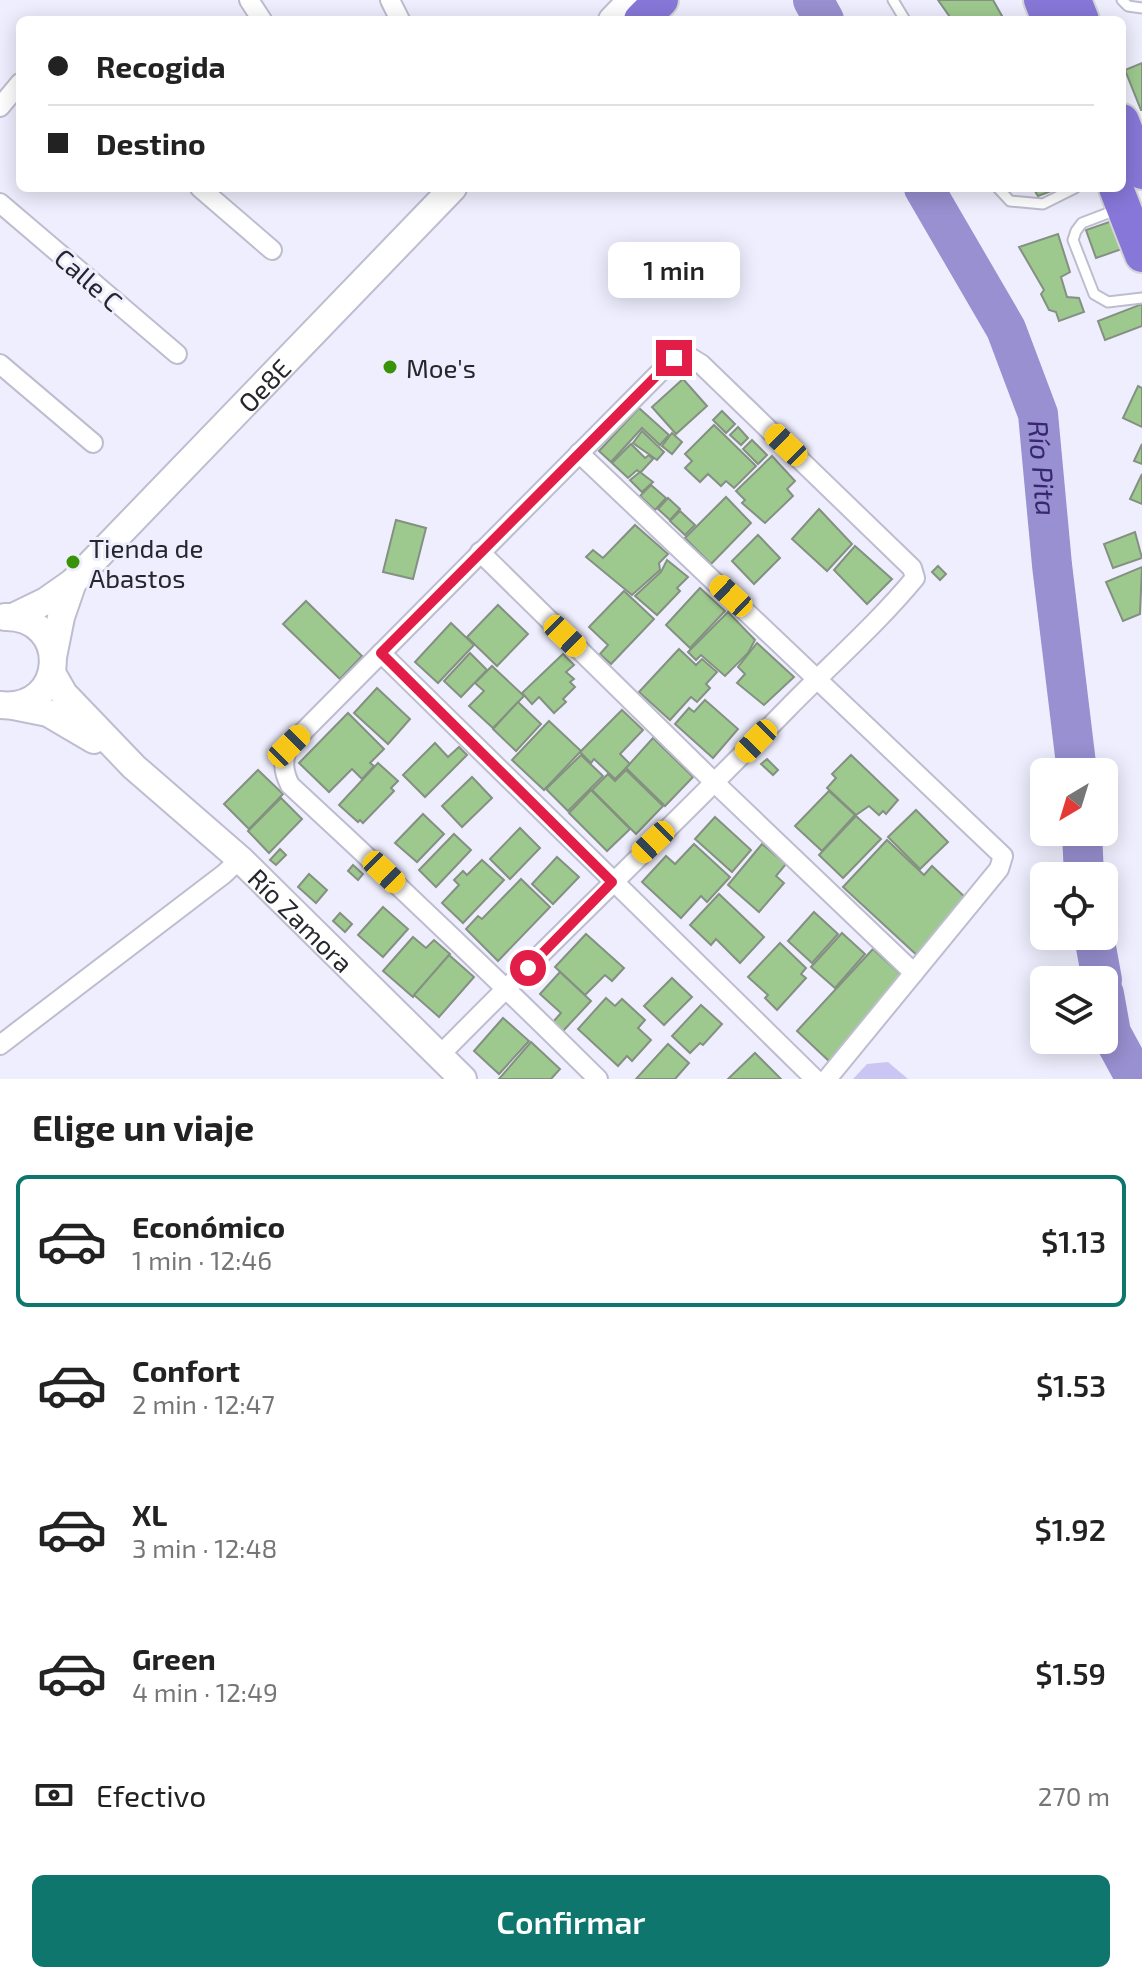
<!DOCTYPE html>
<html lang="es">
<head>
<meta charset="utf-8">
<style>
	:root { --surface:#fff; --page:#f6f6f6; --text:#222; --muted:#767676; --line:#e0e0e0; --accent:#0f766e }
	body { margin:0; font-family:"Exo 2",sans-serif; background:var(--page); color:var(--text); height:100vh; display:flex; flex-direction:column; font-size:30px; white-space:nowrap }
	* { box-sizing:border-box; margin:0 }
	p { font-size:26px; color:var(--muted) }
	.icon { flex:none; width:44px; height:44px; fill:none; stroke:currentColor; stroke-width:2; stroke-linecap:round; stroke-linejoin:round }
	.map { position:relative; height:1079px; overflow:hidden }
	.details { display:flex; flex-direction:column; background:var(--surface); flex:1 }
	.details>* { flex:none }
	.top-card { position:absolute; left:16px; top:16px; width:1110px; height:176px; border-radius:12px; box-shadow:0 4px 20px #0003; display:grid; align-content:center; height:176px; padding:0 32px; background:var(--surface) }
	.needle { width:52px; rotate:218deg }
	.tools { position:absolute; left:1030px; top:758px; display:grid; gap:16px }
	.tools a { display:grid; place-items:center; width:88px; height:88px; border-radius:12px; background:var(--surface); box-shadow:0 4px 20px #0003; font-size:40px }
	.end { position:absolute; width:36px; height:36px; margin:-18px; border:10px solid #e11d48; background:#fff; box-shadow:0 0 0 4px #fff }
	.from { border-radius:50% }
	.bubble { position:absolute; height:56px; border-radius:12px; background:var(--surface); box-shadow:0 4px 20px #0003; font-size:26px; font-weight:600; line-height:56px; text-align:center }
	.car { position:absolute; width:24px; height:48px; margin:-24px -12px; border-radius:10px; box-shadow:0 0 6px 2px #0007; background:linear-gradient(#f5c518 24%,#345 0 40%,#f5c518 0 76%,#345 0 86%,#f5c518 0) }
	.top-card b { display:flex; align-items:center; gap:28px; height:76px; font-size:30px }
	.top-card b+b { border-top:2px solid var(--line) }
	.top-card i { width:20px; height:20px; background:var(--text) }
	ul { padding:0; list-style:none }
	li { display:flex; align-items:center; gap:24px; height:132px; margin:0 16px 12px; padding:0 16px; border:4px solid transparent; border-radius:12px }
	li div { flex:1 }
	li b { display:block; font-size:30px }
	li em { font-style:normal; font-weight:600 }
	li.active { border-color:var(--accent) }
	li>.icon { width:72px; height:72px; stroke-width:1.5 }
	h2 { padding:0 32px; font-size:36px; line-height:96px }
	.pay { display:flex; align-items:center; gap:20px; height:88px; padding:0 32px; font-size:30px }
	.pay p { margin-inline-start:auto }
	.button { display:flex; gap:16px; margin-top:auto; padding:16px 32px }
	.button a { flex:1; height:92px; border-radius:12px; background:var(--accent); color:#fff; font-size:32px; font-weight:600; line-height:92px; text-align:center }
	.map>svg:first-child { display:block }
	.green { fill:#cac5f3 }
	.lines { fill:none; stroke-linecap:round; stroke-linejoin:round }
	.river { stroke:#9890d0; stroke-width:40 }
	.building { fill:#9dc98f; stroke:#849081; stroke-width:2 }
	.lane-casing { stroke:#bebdcf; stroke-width:13 }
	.street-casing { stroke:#bebdcf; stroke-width:22 }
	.secondary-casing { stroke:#bebdcf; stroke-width:30 }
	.highway-casing { stroke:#d4d4d5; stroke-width:38 }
	.lane { stroke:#fff; stroke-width:9 }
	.street { stroke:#fff; stroke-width:18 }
	.secondary { stroke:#fff; stroke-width:26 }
	.highway { stroke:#8777d8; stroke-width:34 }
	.route { stroke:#e11d48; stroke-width:10 }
	.poi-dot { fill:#389309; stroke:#efeefe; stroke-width:3 }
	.labels { text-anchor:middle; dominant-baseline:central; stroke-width:6; stroke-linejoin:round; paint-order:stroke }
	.street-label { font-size:26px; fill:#27262d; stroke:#efeefe }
	.poi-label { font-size:26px; fill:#27262d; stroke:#efeefe; text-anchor:start }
	.water-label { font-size:28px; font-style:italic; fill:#382670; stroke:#efeefe }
</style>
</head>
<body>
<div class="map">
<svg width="1142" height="1079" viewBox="0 0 1142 1079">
	<rect width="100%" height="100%" fill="#efeefe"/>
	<polygon class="green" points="888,1062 908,1079 853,1079 867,1064"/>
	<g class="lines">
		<g class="river">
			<polyline points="813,0 824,20"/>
			<path id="s1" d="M924 188 1006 329 1038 414 1052 565 1077 772"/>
			<polyline points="1082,832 1084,876"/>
			<polyline points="1094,936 1102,980"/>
			<polyline points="1104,994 1111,1033 1136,1079"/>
		</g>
	</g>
	<g class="building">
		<polygon points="938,0 993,0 1002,16 1001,20 952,20"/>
		<polygon points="1142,63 1142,110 1141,110 1125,70"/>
		<polygon points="1033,188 1059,188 1038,196"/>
		<polygon points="1112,221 1122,249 1096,258 1086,230"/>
		<polygon points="1058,234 1070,272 1061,277 1067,297 1079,298 1084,312 1059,321 1056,312 1049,310 1041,294 1044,290 1019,247"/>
		<polygon points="1142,304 1142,326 1105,340 1098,321"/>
		<polygon points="683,379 707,406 676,434 652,407"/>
		<polygon points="1138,386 1142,388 1142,427 1123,418"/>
		<polygon points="639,408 669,435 660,445 642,428 611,462 599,451"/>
		<polygon points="722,411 735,424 726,433 713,420"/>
		<polygon points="714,425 756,466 734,488 726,481 721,486 708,474 700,482 685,468 692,461 685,454"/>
		<polygon points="738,427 748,438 741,445 730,435"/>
		<polygon points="642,431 664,452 657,460 633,443"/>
		<polygon points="672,433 682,442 672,454 662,446"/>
		<polygon points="752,440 767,455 758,464 743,449"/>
		<polygon points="631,444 645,458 649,455 653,459 640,473 637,470 628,478 612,463"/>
		<polygon points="1142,444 1142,464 1134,461"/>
		<polygon points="772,456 795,481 787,489 793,496 765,523 742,503 745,500 736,491"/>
		<polygon points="640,472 653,482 642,492 630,480"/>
		<polygon points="1142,474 1142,504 1130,499"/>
		<polygon points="651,485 666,498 655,510 640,496"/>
		<polygon points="726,497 751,523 711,564 685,538"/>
		<polygon points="668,498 680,509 670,520 658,509"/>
		<polygon points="819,509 852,544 827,571 792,539"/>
		<polygon points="680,511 695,525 685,535 670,521"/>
		<polygon points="396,520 426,528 413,579 383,572"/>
		<polygon points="635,525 668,554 659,563 660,570 632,595 586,557 593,550 603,558"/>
		<polygon points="1135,532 1142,558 1113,568 1104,544"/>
		<polygon points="758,535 780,558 754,584 732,561"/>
		<polygon points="855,546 892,579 867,604 834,570"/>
		<polygon points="667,560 688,577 677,588 680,591 657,615 635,596 661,572"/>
		<polygon points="938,566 946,574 940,580 932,572"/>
		<polygon points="1142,567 1140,614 1123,621 1106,582"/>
		<polygon points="700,588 725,611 690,648 666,625"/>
		<polygon points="624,591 654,619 611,664 600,654 608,645 589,627"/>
		<polygon points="306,601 362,656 340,679 283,624"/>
		<polygon points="498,605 528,634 497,666 467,637"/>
		<polygon points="728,612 755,640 748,653 725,676 701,655 696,660 688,652"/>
		<polygon points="451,623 474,645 438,683 415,662"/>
		<polygon points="757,643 794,677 764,705 737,683 745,674 738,667"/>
		<polygon points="679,649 696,665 702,659 717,672 706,684 710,688 697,702 691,697 670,720 639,692"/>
		<polygon points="470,653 487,670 461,697 444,681"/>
		<polygon points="563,654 574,665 566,672 574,679 570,682 575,687 563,699 566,702 554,713 539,697 532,704 522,693"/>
		<polygon points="492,666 524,696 493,728 469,706 484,691 475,683"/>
		<polygon points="377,688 410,719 388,744 354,713"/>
		<polygon points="705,700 738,729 713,758 675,724 689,708 694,712"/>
		<polygon points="518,702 541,724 516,751 493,729"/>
		<polygon points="622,710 643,730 620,754 630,764 615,779 594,759 591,763 580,752"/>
		<polygon points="348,713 384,749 370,763 374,766 362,779 352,769 329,792 299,763"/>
		<polygon points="549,721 581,751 544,790 512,760"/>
		<polygon points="653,738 693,777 665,806 626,768"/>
		<polygon points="435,743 448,757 459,747 467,755 425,797 403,775"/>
		<polygon points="581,755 603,776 568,811 546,789"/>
		<polygon points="851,755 898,800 886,814 883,811 879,815 869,806 856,815 827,788 836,778 832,774"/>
		<polygon points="767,759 778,770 773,775 761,764"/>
		<polygon points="378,763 398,781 391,788 394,791 363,823 360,820 358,822 339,805"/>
		<polygon points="258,770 283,794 249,829 224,804"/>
		<polygon points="626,770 663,806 636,834 592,790 608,774 615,781"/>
		<polygon points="472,777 492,798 462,827 442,806"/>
		<polygon points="591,790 630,829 607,851 569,813"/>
		<polygon points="829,791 855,815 822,851 795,826"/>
		<polygon points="281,798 302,819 269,853 248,831"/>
		<polygon points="916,810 948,842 920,869 888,837"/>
		<polygon points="423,814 444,834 417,862 395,843"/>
		<polygon points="856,816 881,839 843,878 819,855"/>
		<polygon points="715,817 751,850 732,872 695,839"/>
		<polygon points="520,828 540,848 510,879 490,859"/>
		<polygon points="454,834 471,850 436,887 419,870"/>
		<polygon points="887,840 924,875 932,866 967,899 920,958 843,887"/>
		<polygon points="694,844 730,877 707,902 701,896 681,918 642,882 666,856 675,864"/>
		<polygon points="762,844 786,864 776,876 784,883 759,912 728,885"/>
		<polygon points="280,849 286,855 276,865 270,860"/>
		<polygon points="557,857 579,877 553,904 532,884"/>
		<polygon points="482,860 504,880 463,923 442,903 459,885 454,880 463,871 467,875"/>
		<polygon points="353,865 363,874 358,880 348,871"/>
		<polygon points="309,874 327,890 316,903 298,887"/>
		<polygon points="521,879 550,907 498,961 466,929 478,916 482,919"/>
		<polygon points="719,894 764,937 740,963 716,939 711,945 690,925"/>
		<polygon points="383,907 408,929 383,957 358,935"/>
		<polygon points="814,912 838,934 812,963 788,941"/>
		<polygon points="340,913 352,924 345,932 333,921"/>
		<polygon points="842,933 865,954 835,988 811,967"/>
		<polygon points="586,934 624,968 612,981 605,975 585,995 555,967"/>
		<polygon points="413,937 426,948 434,940 450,954 413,997 383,971"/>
		<polygon points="780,943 806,968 801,974 806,978 777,1010 765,998 768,995 748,977"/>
		<polygon points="873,949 907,980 830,1062 797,1031"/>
		<polygon points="449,955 474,977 439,1017 414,995"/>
		<polygon points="560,972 591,1001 563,1031 553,1022 561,1013 540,994"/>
		<polygon points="672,978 692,997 664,1025 644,1006"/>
		<polygon points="606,998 615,1006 622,999 645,1020 638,1028 651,1040 632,1061 627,1056 618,1066 578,1029"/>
		<polygon points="701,1005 722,1024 703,1045 700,1043 690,1053 672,1036"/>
		<polygon points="503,1018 529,1041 499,1074 474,1051"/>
		<polygon points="531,1042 560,1069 551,1079 499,1079"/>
		<polygon points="668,1044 689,1063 675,1079 636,1079"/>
		<polygon points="755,1053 781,1079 728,1079"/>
	</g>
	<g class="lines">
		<g class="lane-casing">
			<g id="lane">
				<polyline points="893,0 905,20"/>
				<polyline points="1122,0 1128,6 1142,8"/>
				<polyline points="998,188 1010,201 1043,204 1075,188"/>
				<polyline points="1116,210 1082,223 1076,231 1073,240 1094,294 1108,302 1142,298"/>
			</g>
		</g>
		<g class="street-casing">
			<g id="street">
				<polyline points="249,0 262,20"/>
				<polyline points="390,0 400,20"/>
				<polyline points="0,107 20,83"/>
				<polyline points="200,188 272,250"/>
				<polyline points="0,203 177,354"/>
				<polyline points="0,364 93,443"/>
				<polyline points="579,453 1003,856 999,869 827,1079"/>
				<polyline points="480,552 715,783 914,973"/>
				<polyline points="381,653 815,1079"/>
				<polyline points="0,1045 224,874 240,859"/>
				<path d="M440 1055C555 938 674 825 788 708 830 665 877 624 915 578L912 568 701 364 688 356 674 358 289 746C282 760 283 771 290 785 394 881 497 979 598 1079"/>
			</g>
		</g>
		<g class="secondary-casing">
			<g id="secondary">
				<polyline points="612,20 631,0"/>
				<path id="s2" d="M13 617 46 601 73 582 453 188"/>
				<polyline points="53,657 61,617 73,582"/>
				<path id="s3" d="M52 673 64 694 134 767 240 859 463 1079"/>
				<path d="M0 705C68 712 71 616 5 617"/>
				<polyline points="13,706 48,713 94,740"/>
			</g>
		</g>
		<g class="highway-casing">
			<g id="highway">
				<polyline points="1041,0 1049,20"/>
				<polyline points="1074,0 1082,20"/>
				<polyline points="641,20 661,0"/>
				<polyline points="1122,121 1142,172"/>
				<polyline points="1116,188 1142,255"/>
			</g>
		</g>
		<use href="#lane" class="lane"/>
		<use href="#street" class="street"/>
		<use href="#secondary" class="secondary"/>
		<use href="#highway" class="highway"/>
	</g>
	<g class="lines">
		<polyline class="route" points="528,968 612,882 381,653 674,358"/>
	</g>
	<g class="poi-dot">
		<circle cx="390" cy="367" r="8"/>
		<circle cx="73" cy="562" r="8"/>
	</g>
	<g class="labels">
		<g class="street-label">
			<text transform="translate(89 279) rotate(41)">Calle C</text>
			<text stroke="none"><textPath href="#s2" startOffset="344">Oe8E</textPath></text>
			<text stroke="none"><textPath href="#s3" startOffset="352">Río Zamora</textPath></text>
		</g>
		<g class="poi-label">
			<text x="406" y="367">Moe's</text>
			<text x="89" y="547">Tienda de<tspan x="89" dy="30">Abastos</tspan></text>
		</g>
		<g class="water-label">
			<text stroke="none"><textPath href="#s1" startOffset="308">Río Pita</textPath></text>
		</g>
	</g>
</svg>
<div class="tools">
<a><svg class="needle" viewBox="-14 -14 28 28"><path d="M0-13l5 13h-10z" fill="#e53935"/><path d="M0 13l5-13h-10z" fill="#767676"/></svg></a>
<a><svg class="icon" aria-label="locate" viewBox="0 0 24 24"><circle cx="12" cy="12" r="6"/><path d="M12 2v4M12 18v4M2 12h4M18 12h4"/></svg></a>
<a><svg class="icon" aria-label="layers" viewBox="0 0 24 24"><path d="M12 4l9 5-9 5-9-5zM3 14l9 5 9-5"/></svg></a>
</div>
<i class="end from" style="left:528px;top:968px"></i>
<i class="end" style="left:674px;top:358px"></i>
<div class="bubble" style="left:608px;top:242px;width:132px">1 min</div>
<i class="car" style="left:786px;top:445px;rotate:314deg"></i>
<i class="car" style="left:731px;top:596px;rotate:313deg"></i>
<i class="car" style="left:565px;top:636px;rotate:134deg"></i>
<i class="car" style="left:756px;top:741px;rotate:224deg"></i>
<i class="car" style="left:289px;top:746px;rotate:45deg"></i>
<i class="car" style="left:653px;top:842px;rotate:226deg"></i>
<i class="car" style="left:384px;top:872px;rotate:134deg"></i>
<div class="top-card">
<b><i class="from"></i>Recogida</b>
<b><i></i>Destino</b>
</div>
</div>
<section class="details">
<h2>Elige un viaje</h2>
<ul>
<li class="active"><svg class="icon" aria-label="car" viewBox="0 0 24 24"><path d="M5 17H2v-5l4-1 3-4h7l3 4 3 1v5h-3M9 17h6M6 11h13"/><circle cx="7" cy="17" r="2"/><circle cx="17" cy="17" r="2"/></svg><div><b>Económico</b><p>1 min · 12:46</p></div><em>$1.13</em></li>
<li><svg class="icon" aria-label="car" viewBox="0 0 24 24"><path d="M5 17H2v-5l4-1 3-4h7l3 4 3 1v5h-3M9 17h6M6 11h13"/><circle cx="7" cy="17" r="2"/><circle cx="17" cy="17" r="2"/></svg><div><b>Confort</b><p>2 min · 12:47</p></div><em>$1.53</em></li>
<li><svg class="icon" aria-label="car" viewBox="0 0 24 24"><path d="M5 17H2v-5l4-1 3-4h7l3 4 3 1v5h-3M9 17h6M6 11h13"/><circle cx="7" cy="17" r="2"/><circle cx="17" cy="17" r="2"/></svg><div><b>XL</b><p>3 min · 12:48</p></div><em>$1.92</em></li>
<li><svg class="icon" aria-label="car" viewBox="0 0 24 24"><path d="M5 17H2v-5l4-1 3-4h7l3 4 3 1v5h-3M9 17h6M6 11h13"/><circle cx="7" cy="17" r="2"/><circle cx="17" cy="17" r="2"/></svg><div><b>Green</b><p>4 min · 12:49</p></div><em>$1.59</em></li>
</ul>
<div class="pay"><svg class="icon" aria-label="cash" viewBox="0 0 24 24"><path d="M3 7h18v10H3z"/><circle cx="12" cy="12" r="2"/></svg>Efectivo<p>270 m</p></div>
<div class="button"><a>Confirmar</a></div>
</section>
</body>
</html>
